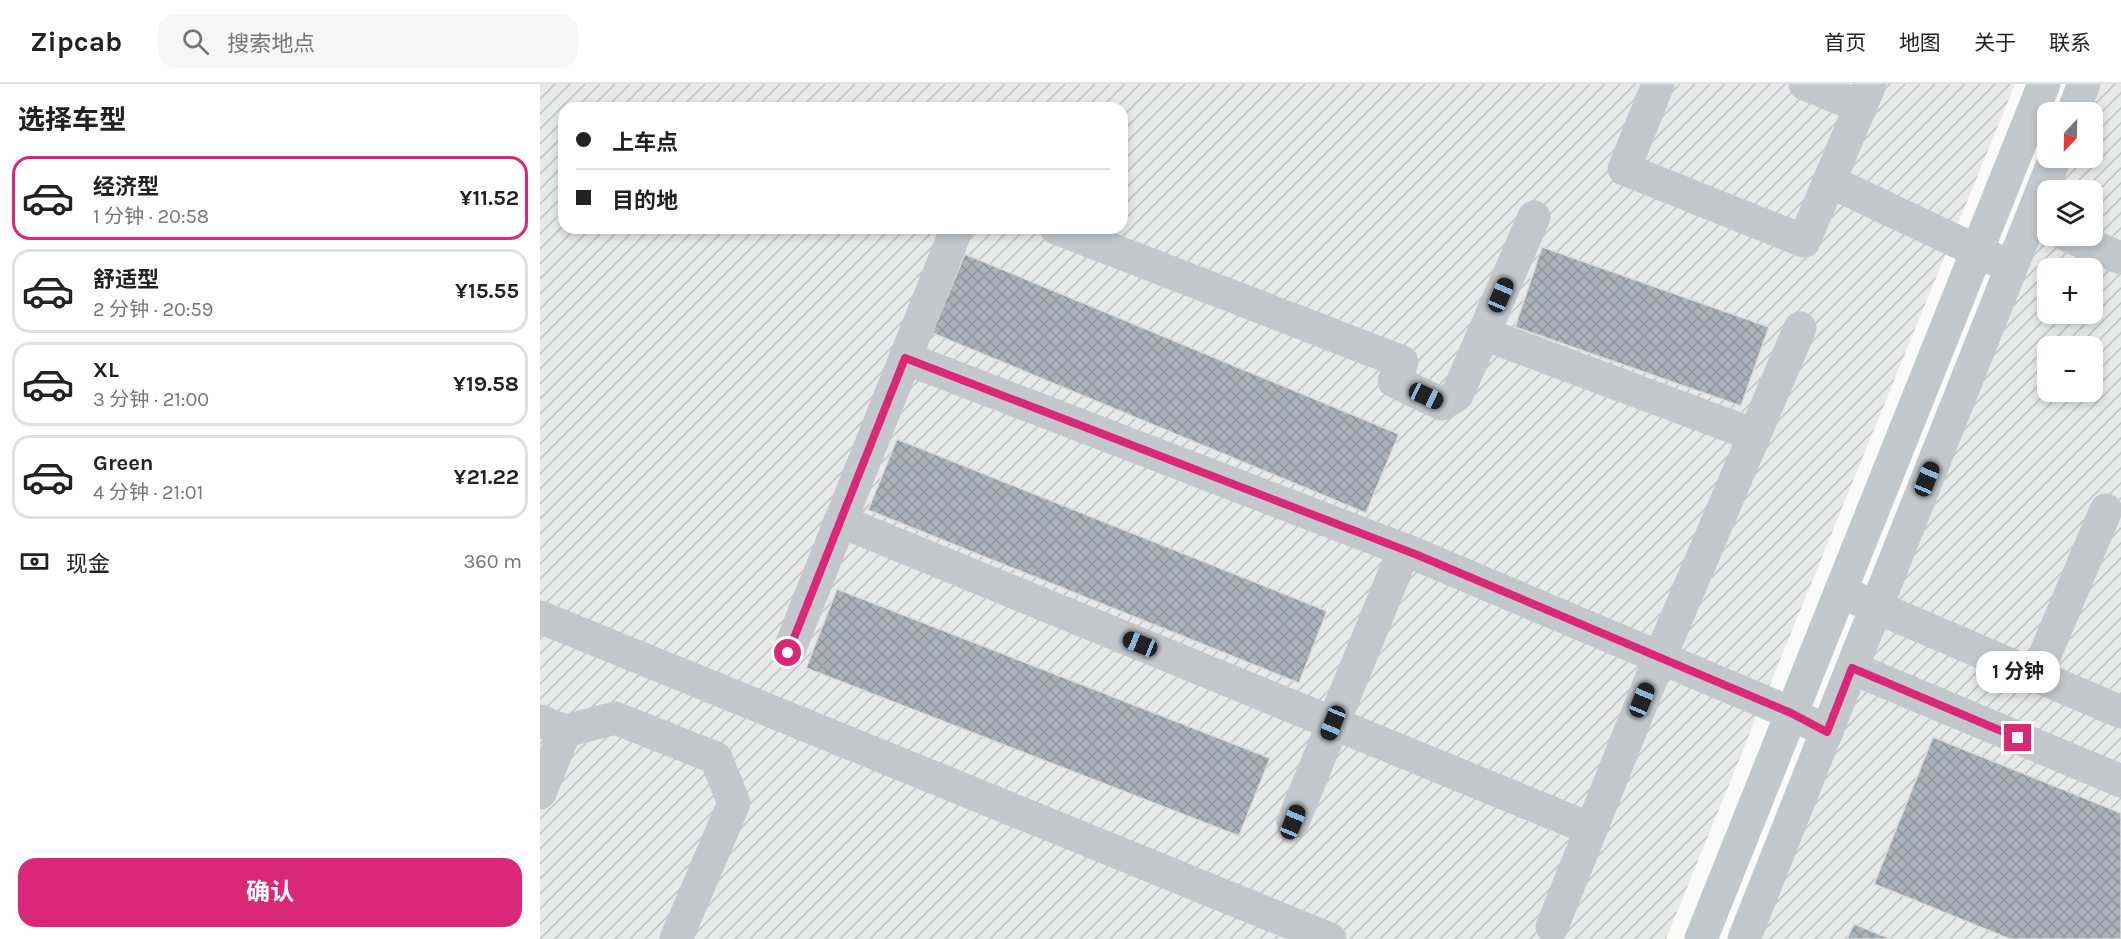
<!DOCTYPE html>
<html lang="zh">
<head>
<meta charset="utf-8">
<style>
	:root { --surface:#fff; --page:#f6f6f6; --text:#222; --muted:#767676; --line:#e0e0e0; --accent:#db2777 }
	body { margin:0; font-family:Karla,"Noto Sans SC",sans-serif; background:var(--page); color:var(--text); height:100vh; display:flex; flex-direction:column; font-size:22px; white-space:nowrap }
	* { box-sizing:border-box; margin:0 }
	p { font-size:20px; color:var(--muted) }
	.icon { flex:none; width:33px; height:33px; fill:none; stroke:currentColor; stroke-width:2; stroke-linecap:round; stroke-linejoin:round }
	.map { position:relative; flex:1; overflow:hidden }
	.side { display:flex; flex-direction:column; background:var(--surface); width:540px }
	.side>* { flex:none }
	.top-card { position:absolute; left:18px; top:18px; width:570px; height:132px; border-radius:18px; box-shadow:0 3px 9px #0003; display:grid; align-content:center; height:132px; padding:0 18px; background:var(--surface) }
	.needle { width:39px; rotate:202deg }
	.fabs { position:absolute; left:1497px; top:18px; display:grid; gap:12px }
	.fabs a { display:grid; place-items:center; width:66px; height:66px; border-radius:12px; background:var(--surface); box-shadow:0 3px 9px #0003; font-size:30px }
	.end { position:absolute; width:27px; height:27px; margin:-14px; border:8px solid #db2777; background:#fff; box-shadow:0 0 0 3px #fff }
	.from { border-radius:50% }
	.bubble { position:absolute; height:42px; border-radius:18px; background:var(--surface); box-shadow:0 3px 9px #0003; font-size:20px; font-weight:700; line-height:42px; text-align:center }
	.car { position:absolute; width:18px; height:36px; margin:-18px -9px; border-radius:8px; box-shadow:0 0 4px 2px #0007; background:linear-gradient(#222 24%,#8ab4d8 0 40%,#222 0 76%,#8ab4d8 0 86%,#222 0) }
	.top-card b { display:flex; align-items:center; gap:21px; height:57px; font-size:22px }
	.top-card b+b { border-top:2px solid var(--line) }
	.top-card i { width:15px; height:15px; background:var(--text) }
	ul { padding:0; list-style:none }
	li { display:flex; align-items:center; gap:18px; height:84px; margin:0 12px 9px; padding:0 6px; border:3px solid var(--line); border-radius:18px }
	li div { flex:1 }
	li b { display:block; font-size:22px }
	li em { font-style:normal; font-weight:700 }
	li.on { border-color:var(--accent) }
	li>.icon { width:54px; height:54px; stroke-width:1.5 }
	h2 { padding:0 18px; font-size:27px; line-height:72px }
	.pay { display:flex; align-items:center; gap:15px; height:66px; padding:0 18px; font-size:22px }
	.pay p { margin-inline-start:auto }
	.button { display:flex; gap:12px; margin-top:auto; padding:12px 18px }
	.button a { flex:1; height:69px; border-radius:18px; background:var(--accent); color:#fff; font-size:24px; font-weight:700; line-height:69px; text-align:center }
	header { display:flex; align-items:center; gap:36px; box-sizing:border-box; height:84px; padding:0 30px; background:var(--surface); border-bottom:2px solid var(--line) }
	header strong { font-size:28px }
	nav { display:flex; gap:33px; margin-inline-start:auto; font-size:21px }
	.search { width:420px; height:54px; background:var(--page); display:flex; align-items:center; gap:15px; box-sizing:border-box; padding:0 21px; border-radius:18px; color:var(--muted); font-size:22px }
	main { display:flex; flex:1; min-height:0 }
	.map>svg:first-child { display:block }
	.industrial { fill:url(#industrial-furrows); fill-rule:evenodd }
	.building { fill:url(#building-cross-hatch); stroke:#dcdcda; stroke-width:1.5 }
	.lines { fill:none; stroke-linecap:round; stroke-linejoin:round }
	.minor { stroke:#c3c8cc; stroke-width:33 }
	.route { stroke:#db2777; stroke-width:8 }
</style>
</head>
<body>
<header>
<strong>Zipcab</strong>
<div class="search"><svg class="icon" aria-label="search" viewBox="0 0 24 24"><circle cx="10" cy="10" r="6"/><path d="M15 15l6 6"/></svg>搜索地点</div>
<nav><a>首页</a><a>地图</a><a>关于</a><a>联系</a></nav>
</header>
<main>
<section class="side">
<h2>选择车型</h2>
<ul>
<li class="on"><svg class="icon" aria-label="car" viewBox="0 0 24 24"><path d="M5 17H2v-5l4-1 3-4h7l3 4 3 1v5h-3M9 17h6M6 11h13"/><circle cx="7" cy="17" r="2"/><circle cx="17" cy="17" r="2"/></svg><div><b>经济型</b><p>1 分钟 · 20:58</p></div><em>¥11.52</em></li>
<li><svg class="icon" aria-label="car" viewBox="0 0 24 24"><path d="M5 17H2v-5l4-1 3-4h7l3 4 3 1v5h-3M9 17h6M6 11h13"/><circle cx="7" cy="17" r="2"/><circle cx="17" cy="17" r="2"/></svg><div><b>舒适型</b><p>2 分钟 · 20:59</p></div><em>¥15.55</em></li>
<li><svg class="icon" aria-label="car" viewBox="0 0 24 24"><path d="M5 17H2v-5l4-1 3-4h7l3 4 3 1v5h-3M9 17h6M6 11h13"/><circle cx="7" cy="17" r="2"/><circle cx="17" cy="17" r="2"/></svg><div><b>XL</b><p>3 分钟 · 21:00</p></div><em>¥19.58</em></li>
<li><svg class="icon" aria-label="car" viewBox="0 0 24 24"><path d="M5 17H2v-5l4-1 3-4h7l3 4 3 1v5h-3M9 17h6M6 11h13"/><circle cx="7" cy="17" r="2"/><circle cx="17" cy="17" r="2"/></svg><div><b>Green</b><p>4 分钟 · 21:01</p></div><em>¥21.22</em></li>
</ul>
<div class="pay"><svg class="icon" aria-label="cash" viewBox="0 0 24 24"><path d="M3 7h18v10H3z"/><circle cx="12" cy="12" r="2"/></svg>现金<p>360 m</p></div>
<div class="button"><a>确认</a></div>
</section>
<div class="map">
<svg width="1581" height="855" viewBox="0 0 1581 855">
	<defs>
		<pattern id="industrial-furrows" width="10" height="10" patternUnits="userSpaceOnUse" patternTransform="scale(1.5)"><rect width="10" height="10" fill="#e8e9e9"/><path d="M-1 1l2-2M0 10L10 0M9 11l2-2" fill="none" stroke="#c0c1c2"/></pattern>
		<pattern id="building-cross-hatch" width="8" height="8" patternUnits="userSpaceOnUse" patternTransform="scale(1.5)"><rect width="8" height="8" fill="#aab3b9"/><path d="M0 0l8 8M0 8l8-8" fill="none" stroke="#8e969c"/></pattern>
	</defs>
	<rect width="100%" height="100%" fill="#fafaf8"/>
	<g class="industrial">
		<path d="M0 0H1475L1126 855H0ZM24 24H582V144H24Z"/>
		<path d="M1554 0H1581V855H1209L1507 117 1508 152H1552V106H1512L1525 74H1552V28H1542ZM1508 184H1552V230H1508ZM1508 262H1552V308H1508Z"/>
	</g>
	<g class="building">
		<polygon points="1002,163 1229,243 1201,322 975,243"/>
		<polygon points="425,170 859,350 826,429 392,249"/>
		<polygon points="357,355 787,527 759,599 328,426"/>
		<polygon points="297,505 730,674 699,752 266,584"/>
		<polygon points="1393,653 1581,729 1581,855 1470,855 1334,800"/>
		<polygon points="1314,840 1351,855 1307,855"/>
	</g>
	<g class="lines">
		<g class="minor">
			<polyline points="1118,0 1084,85 1264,157 1330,0"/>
			<polyline points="1265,0 1321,23"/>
			<polyline points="1533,28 1544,0"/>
			<polyline points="1289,97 1456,176"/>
			<polyline points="516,144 862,278 854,297 902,320 917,311 994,133"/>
			<polyline points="1528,152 1581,174"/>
			<polyline points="944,250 1214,351"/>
			<polyline points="365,274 875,470 1251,629 1287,648"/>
			<polyline points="300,437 1051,745"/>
			<polyline points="1315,514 1581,628"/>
			<polyline points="0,533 790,855"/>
			<polyline points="248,569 417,144"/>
			<polyline points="1312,584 1581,697"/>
			<polyline points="1496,592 1566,426"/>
			<polyline points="0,637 25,647 75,634 176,674 194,719 136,855"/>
			<polyline points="0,709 25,647"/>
			<polyline points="753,738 864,466"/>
			<polyline points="1012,843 1120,573 1260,244"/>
			<polyline points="1161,855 1504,0"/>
			<polyline points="1204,855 1515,74"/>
		</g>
	</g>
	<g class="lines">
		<polyline class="route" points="248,569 365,274 875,470 1251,629 1287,648 1312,584 1478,654"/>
	</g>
</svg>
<div class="fabs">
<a><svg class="needle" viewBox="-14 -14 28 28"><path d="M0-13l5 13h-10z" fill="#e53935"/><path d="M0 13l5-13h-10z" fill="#767676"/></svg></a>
<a><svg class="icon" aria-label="layers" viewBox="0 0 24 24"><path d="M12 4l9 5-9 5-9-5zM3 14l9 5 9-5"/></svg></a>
<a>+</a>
<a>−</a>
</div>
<i class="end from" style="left:248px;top:569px"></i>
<i class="end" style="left:1478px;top:654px"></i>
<div class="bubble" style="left:1436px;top:567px;width:84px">1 分钟</div>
<i class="car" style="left:961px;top:211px;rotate:23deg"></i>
<i class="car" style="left:886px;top:312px;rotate:115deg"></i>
<i class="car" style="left:1387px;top:395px;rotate:22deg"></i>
<i class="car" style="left:600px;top:560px;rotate:292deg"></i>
<i class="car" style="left:1102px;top:616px;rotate:22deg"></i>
<i class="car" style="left:793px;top:639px;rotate:202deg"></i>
<i class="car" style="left:753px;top:738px;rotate:22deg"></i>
<div class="top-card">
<b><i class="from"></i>上车点</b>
<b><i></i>目的地</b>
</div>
</div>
</main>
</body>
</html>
